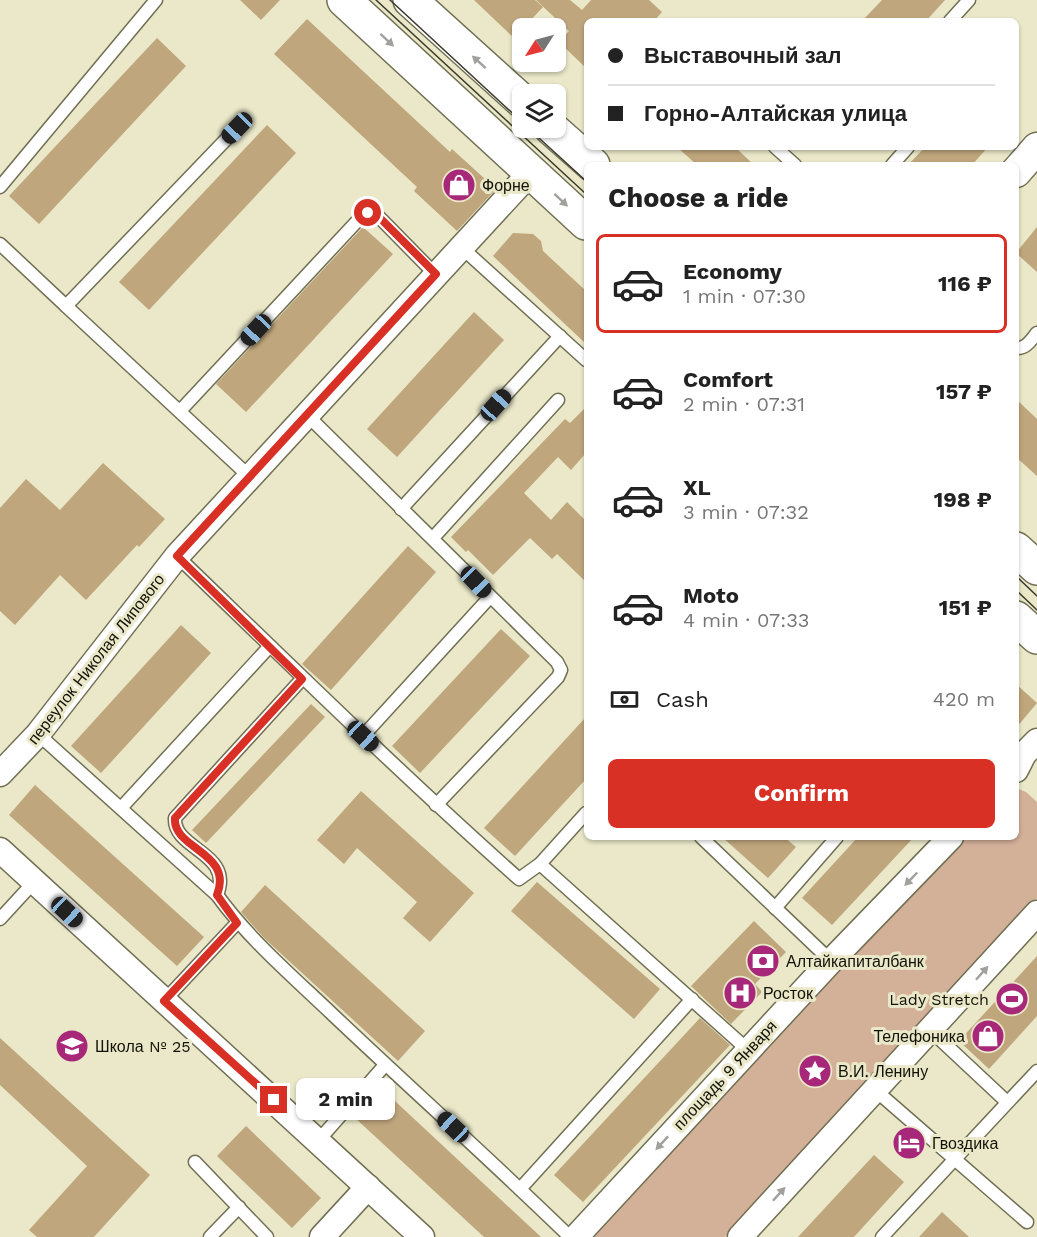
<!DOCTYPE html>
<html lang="en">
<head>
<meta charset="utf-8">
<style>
	:root { --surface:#fff; --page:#f2f2f2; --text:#222; --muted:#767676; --line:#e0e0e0; --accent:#d93025 }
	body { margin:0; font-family:"Work Sans",sans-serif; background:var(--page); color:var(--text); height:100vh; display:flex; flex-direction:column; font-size:22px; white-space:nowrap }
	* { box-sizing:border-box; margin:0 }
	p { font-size:20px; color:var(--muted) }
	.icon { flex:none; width:33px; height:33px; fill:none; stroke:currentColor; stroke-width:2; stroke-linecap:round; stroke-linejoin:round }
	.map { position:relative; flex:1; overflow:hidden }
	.drawer { position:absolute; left:584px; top:162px; width:435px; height:678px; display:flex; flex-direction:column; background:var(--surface); border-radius:9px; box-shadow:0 2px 4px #0004 }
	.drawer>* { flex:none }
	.top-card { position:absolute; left:584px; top:18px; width:435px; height:132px; border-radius:9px; box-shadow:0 2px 4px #0004; display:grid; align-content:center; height:132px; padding:0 24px; background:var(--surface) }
	.needle { width:39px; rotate:234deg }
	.tools { position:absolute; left:512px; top:18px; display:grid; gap:12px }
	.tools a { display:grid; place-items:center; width:54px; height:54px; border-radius:9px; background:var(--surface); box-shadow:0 2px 4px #0004; font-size:30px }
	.end { position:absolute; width:27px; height:27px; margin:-14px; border:8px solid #d93025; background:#fff; box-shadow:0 0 0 3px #fff }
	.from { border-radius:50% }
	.bubble { position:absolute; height:42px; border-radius:9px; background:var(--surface); box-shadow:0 2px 4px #0004; font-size:20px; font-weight:700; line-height:42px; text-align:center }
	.car { position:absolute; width:18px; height:36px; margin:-18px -9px; border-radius:8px; box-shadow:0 0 4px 2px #0007; background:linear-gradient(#222 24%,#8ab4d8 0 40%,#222 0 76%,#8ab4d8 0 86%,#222 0) }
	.top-card b { display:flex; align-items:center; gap:21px; height:57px; font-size:22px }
	.top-card b+b { border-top:2px solid var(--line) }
	.top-card i { width:15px; height:15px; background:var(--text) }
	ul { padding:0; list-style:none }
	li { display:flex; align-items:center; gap:18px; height:99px; margin:0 12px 9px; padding:0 12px; border:3px solid transparent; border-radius:9px }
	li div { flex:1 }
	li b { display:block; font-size:22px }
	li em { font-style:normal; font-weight:700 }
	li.current { border-color:var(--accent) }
	li>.icon { width:54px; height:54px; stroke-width:1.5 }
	h2 { padding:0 24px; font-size:27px; line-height:72px }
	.pay { display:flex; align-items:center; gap:15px; height:66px; padding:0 24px; font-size:22px }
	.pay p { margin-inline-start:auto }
	.primary-button { display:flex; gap:12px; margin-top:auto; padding:12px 24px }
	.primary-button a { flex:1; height:69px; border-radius:9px; background:var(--accent); color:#fff; font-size:24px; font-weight:700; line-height:69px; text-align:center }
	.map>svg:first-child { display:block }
	.green { fill:#d3b098 }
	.building { fill:#bfa67c }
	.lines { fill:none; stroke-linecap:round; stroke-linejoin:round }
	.service-casing { stroke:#716f53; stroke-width:15 }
	.minor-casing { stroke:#716f53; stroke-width:27 }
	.tertiary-casing { stroke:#716f53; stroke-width:33 }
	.secondary-casing { stroke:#716f53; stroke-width:36 }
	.service { stroke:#fff; stroke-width:12 }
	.minor { stroke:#fff; stroke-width:24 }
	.tertiary { stroke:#fff; stroke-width:30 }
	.secondary { stroke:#fff; stroke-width:33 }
	.tram { stroke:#3b3a2b; stroke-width:1.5 }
	.oneway { fill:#a1a09c }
	.route { stroke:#d93025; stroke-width:8 }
	.labels { text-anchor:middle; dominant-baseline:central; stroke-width:6; stroke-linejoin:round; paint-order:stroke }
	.poi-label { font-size:16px; fill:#131207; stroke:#eae8c9; text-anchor:start }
	.street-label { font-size:16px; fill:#131207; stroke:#eae8c9 }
</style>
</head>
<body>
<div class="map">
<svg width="1037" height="1237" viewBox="0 0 1037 1237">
	<rect width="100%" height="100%" fill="#eae8c9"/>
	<polygon class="green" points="1016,788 1026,792 1037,802 1037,898 725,1237 594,1237 959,837 1016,837"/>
	<g class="building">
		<polygon points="240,0 280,0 261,20"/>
		<polygon points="474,0 535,0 543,7 514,38"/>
		<polygon points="536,0 570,0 582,10 591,0 649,0 662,12 654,21 586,21 586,68 559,42 569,31"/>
		<polygon points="882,0 945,0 926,21 862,21"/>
		<polygon points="307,19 450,152 452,149 496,189 457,231 414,191 417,187 274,54"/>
		<polygon points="157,38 186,66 39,224 9,196"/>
		<polygon points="267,125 296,153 149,310 119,282"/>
		<polygon points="677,147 735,147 754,165 697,165"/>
		<polygon points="925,147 988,147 972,165 908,165"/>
		<polygon points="363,227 393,254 246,412 216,384"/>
		<polygon points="1037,227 1037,272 1016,253"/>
		<polygon points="513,233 533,234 541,241 543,251 586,291 586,344 493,256"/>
		<polygon points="474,312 504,340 397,457 367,429"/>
		<polygon points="1016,399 1037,419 1037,476 1016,457"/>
		<polygon points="586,407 586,453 571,470 558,457 524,493 551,520 567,502 586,521 586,582 557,554 552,559 530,538 493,575 468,550 466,552 451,537 565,419 570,423"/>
		<polygon points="103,463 165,519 139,547 137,545 86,600 60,575 15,625 0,611 0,508 26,479 60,510"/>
		<polygon points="408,546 436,572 331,690 302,664"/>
		<polygon points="181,625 211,653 101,773 71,746"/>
		<polygon points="501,629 530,656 420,773 392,746"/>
		<polygon points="1016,684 1037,703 1016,728"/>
		<polygon points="311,704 325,717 206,843 192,830"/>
		<polygon points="586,717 586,779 515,856 484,828"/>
		<polygon points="35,785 204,937 177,966 9,815"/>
		<polygon points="361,791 474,893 430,942 403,918 417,902 357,848 344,864 317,840"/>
		<polygon points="722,837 784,837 796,847 768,878"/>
		<polygon points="858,837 914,837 832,925 802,898"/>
		<polygon points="537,882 660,989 634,1019 511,911"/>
		<polygon points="265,885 425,1031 398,1061 265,939 241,912"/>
		<polygon points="754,921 786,952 755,984 762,992 731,1024 691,986"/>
		<polygon points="1037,956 1037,1016 989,1069 959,1041"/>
		<polygon points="700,1018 730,1045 583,1202 554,1175"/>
		<polygon points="0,1038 150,1175 94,1237 37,1237 29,1230 87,1166 0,1085"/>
		<polygon points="381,1088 541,1237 484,1237 354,1117"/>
		<polygon points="246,1126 321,1198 292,1228 217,1156"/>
		<polygon points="874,1155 904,1182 854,1237 798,1237"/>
		<polygon points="942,1212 969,1237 919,1237"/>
	</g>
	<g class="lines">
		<g class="service-casing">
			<g id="service">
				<polyline points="950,21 969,0"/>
				<polyline points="775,147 795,165"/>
				<polyline points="892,165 908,147"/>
				<polyline points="0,187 156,0"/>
				<polyline points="0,244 66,306 237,128"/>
				<polyline points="461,247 586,360"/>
				<polyline points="66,306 250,477"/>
				<path d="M1016 348C1026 349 1031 340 1037 333"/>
				<polyline points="180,411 361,217 368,213 379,217 436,275"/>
				<polyline points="307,415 557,662 561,670 558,677 436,805"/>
				<polyline points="401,509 560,336"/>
				<polyline points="433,538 558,400"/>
				<path d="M177 556C290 665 402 775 519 879L540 864 748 1050"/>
				<path d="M38 734 217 895C249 939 291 975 331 1013 410 1088 492 1161 570 1237"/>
				<polyline points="363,736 490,597"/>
				<polyline points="121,808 270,646"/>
				<polyline points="701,837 831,961"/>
				<polyline points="540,864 586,813"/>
				<path d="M217 895C234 852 173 850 175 818L302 679"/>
				<polyline points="775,908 837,837"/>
				<polyline points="0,919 34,882"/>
				<polyline points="164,1001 237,923"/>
				<polyline points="930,1030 1007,1102"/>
				<polyline points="874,1089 1027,1222"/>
				<polyline points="318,1141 385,1065"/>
				<polyline points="195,1162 267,1237"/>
				<polyline points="520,1189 692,999"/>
				<polyline points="210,1237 239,1207"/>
				<polyline points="882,1237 1037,1071"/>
			</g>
		</g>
		<g class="minor-casing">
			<g id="minor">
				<polyline points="1016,770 1024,754 1037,741"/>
				<polyline points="0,774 38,734 177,556 531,172"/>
				<polyline points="0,850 422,1237"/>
				<polyline points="322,1237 368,1187"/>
				<polyline points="576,1237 831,961 951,837"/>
				<polyline points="740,1237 1037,913"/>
			</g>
		</g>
		<g class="tertiary-casing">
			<polyline id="tertiary" points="1016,172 1037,148"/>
		</g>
		<g class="secondary-casing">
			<g id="secondary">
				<polyline points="344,0 586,223"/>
				<polyline points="410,0 522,101"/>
				<polyline points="551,128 593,165"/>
				<polyline points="1016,549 1037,568"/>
				<polyline points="1016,618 1037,637"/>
			</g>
		</g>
		<use href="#service" class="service"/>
		<use href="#minor" class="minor"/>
		<use href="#tertiary" class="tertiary"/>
		<use href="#secondary" class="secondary"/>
		<g class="tram">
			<polyline points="376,0 586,194"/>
			<polyline points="390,0 522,122"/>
			<polyline points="528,128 586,181"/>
			<polyline points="1016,576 1037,596"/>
			<polyline points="1016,590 1037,610"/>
		</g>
	</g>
	<defs><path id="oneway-solid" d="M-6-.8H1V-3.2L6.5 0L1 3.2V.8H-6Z" transform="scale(1.5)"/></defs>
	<g class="oneway">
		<use href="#oneway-solid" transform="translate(387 40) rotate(43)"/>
		<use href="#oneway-solid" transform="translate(479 62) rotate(-138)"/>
		<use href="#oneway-solid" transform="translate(561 200) rotate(43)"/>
		<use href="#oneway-solid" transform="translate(911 879) rotate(134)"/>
		<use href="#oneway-solid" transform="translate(982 973) rotate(-48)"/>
		<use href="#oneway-solid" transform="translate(662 1143) rotate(133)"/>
		<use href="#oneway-solid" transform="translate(779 1194) rotate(-48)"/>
	</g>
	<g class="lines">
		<path class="route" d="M274 1100 164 1001 237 923 217 895C234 852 172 849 175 818L302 679 177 556 436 274 379 217 368 213"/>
	</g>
	<defs>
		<g id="shop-disc" transform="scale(1.725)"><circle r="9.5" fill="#a72879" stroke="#eae8c9"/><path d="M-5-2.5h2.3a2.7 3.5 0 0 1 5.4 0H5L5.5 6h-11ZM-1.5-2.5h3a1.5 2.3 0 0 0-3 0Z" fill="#fff"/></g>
		<g id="bank-disc" transform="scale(1.725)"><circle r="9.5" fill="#a72879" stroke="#eae8c9"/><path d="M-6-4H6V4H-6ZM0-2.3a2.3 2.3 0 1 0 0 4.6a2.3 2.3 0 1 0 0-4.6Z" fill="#fff"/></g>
		<g id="hospital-disc" transform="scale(1.725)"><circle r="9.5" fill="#a72879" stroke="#eae8c9"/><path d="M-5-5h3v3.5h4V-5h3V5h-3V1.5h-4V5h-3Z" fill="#fff"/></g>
		<g id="stadium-disc" transform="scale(1.725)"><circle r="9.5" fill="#a72879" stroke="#eae8c9"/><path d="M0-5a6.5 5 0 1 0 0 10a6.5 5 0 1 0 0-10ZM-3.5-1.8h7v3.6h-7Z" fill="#fff"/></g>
		<g id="school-disc" transform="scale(1.725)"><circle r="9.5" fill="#a72879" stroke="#eae8c9"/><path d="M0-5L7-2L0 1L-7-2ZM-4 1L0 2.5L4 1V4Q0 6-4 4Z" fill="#fff"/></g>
		<g id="sight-disc" transform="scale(1.725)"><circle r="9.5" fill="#a72879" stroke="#eae8c9"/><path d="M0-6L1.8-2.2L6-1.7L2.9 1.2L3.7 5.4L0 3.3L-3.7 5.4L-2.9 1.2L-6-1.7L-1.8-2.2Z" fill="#fff"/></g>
		<g id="hotel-disc" transform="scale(1.725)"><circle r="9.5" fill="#a72879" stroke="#eae8c9"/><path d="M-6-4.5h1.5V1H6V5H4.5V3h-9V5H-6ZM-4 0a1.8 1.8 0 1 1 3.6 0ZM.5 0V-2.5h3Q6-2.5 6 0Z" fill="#fff"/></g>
	</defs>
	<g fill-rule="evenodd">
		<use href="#shop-disc" x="459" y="185"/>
		<use href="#bank-disc" x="763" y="961"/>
		<use href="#hospital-disc" x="740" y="993"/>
		<use href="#stadium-disc" x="1012" y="999"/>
		<use href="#shop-disc" x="988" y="1036"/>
		<use href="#school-disc" x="72" y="1046"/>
		<use href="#sight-disc" x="815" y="1071"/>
		<use href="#hotel-disc" x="909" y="1143"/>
	</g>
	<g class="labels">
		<g class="poi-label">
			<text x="482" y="185">Форне</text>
			<text x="786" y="961">Алтайкапиталбанк</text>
			<text x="763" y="993">Росток</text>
			<text x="989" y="999" text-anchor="end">Lady Stretch</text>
			<text x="965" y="1036" text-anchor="end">Телефоника</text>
			<text x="95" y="1046">Школа № 25</text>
			<text x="838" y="1071">В.И. Ленину</text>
			<text x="932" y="1143">Гвоздика</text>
		</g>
		<g class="street-label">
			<text transform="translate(96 659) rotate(-52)">переулок Николая Липового</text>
			<text transform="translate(725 1075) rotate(-47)">площадь 9 Января</text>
		</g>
	</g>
</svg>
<div class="tools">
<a><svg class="needle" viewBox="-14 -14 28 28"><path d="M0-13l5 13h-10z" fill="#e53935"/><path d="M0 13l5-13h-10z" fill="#767676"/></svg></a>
<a><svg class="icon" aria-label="layers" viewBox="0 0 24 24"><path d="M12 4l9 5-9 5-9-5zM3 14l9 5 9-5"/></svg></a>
</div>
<i class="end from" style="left:368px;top:213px"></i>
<i class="end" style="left:274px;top:1100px"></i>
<div class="bubble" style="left:296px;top:1078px;width:99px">2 min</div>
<i class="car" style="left:237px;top:128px;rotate:224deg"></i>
<i class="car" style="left:256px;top:330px;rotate:223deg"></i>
<i class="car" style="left:496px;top:405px;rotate:42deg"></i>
<i class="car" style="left:476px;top:582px;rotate:136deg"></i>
<i class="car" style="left:363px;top:736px;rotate:133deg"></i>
<i class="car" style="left:67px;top:912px;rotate:133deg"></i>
<i class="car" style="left:453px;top:1127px;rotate:313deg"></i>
<div class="top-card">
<b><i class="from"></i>Выставочный зал</b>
<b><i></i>Горно-Алтайская улица</b>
</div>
<section class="drawer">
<h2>Choose a ride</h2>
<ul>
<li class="current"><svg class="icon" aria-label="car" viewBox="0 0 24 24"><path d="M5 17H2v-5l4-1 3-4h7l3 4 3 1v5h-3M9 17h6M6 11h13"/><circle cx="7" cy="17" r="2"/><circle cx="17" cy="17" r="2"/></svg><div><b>Economy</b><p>1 min · 07:30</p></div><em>116 ₽</em></li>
<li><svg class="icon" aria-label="car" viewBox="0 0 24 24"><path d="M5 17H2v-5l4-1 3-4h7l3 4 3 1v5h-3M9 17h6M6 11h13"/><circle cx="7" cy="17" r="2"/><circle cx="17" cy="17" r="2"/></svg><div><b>Comfort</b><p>2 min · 07:31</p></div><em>157 ₽</em></li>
<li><svg class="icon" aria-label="car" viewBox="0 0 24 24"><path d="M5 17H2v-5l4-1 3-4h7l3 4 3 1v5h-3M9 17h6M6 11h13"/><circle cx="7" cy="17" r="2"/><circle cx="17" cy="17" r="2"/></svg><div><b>XL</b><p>3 min · 07:32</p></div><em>198 ₽</em></li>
<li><svg class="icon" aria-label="car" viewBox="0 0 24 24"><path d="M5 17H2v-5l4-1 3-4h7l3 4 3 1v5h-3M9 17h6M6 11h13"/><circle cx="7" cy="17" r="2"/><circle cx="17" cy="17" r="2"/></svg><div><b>Moto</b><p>4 min · 07:33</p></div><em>151 ₽</em></li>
</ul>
<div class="pay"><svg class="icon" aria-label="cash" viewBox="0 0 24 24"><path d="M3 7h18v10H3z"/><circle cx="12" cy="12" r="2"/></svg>Cash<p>420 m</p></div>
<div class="primary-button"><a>Confirm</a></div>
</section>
</div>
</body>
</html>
